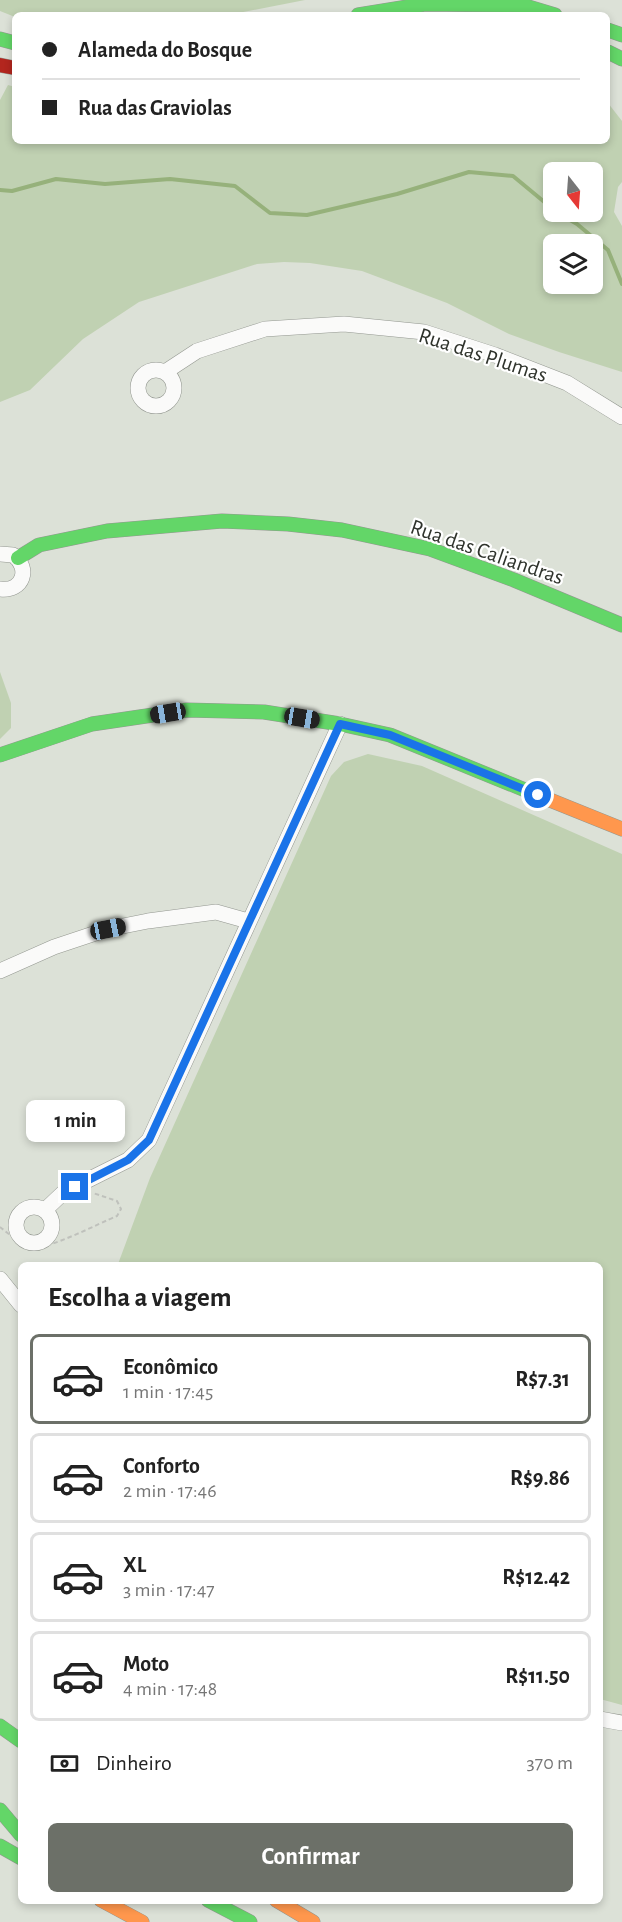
<!DOCTYPE html>
<html lang="pt">
<head>
<meta charset="utf-8">
<style>
	:root { --surface:#fff; --page:#f2f2f2; --text:#222; --muted:#767676; --line:#e0e0e0; --accent:#6c7068 }
	body { margin:0; font-family:"Alegreya Sans",sans-serif; background:var(--page); color:var(--text); height:100vh; display:flex; flex-direction:column; font-size:22px; white-space:nowrap }
	* { box-sizing:border-box; margin:0 }
	p { font-size:20px; color:var(--muted) }
	.icon { flex:none; width:33px; height:33px; fill:none; stroke:currentColor; stroke-width:2; stroke-linecap:round; stroke-linejoin:round }
	.map { position:relative; flex:1; overflow:hidden }
	.panel { position:absolute; left:18px; top:1262px; width:585px; height:642px; display:flex; flex-direction:column; background:var(--surface); border-radius:9px; box-shadow:0 3px 9px #0003 }
	.panel>* { flex:none }
	.hud { position:absolute; left:12px; top:12px; width:598px; height:132px; border-radius:9px; box-shadow:0 3px 9px #0003; display:grid; align-content:center; height:132px; padding:0 30px; background:var(--surface) }
	.needle { width:39px; rotate:163deg }
	.controls { position:absolute; left:543px; top:162px; display:grid; gap:12px }
	.controls a { display:grid; place-items:center; width:60px; height:60px; border-radius:9px; background:var(--surface); box-shadow:0 3px 9px #0003; font-size:30px }
	.end { position:absolute; width:27px; height:27px; margin:-14px; border:8px solid #1a73e8; background:#fff; box-shadow:0 0 0 3px #fff }
	.from { border-radius:50% }
	.bubble { position:absolute; height:42px; border-radius:9px; background:var(--surface); box-shadow:0 3px 9px #0003; font-size:20px; font-weight:600; line-height:42px; text-align:center }
	.car { position:absolute; width:18px; height:36px; margin:-18px -9px; border-radius:8px; box-shadow:0 0 4px 2px #0007; background:linear-gradient(#222 24%,#8ab4d8 0 40%,#222 0 76%,#8ab4d8 0 86%,#222 0) }
	.hud b { display:flex; align-items:center; gap:21px; height:57px; font-size:22px }
	.hud b+b { border-top:2px solid var(--line) }
	.hud i { width:15px; height:15px; background:var(--text) }
	ul { padding:0; list-style:none }
	li { display:flex; align-items:center; gap:18px; height:90px; margin:0 12px 9px; padding:0 18px; border:3px solid var(--line); border-radius:9px }
	li div { flex:1 }
	li b { display:block; font-size:22px }
	li em { font-style:normal; font-weight:600 }
	li.on { border-color:var(--accent) }
	li>.icon { width:54px; height:54px; stroke-width:1.5 }
	h2 { padding:0 30px; font-size:27px; line-height:72px }
	.pay { display:flex; align-items:center; gap:15px; height:66px; padding:0 30px; font-size:22px }
	.pay p { margin-inline-start:auto }
	.action { display:flex; gap:12px; margin-top:auto; padding:12px 30px }
	.action a { flex:1; height:69px; border-radius:9px; background:var(--accent); color:#fff; font-size:24px; font-weight:600; line-height:69px; text-align:center }
	.map>svg:first-child { display:block }
	.green { fill:#c0d1b2; fill-rule:evenodd }
	.lines { fill:none; stroke-linecap:round; stroke-linejoin:round }
	.stream { stroke:#96b17b; stroke-width:4 }
	.street-casing { stroke:#939790; stroke-width:16 }
	.fast-casing { stroke:#939790; stroke-width:15 }
	.slow-casing { stroke:#939790; stroke-width:15 }
	.jam-casing { stroke:#939790; stroke-width:15 }
	.path { stroke:#bfc1bc; stroke-width:2; stroke-dasharray:4.5 3; stroke-linecap:butt }
	.street { stroke:#fafaf9; stroke-width:15 }
	.fast { stroke:#63d668; stroke-width:14 }
	.slow { stroke:#ff974d; stroke-width:14 }
	.jam { stroke:#b3261e; stroke-width:14 }
	.route { stroke:#1a73e8; stroke-width:8 }
	.labels { text-anchor:middle; dominant-baseline:central; stroke-width:4.5; stroke-linejoin:round; paint-order:stroke }
	.street-label { font-size:22px; fill:#2f332c; stroke:#fff }
</style>
</head>
<body>
<div class="map">
<svg width="622" height="1922" viewBox="0 0 622 1922">
	<rect width="100%" height="100%" fill="#dce1d7"/>
	<g class="green">
		<polygon points="0,0 305,0 228,15 15,15 15,17 0,11"/>
		<path d="M8 85 15 87V141H608V103L622 121V182L618 187 614 212 622 226V372L559 352 509 334 447 303 362 271 310 263 284 262 257 264 139 302 83 339 30 390 0 402V100ZM554 172H592V212H554ZM592 244V284H554V244Z"/>
		<polygon points="0,672 11,703 11,728 0,739"/>
		<polygon points="368,754 422,766 622,854 622,1705 600,1699 600,1264 118,1264 150,1178 331,776 344,762"/>
	</g>
	<g class="lines">
		<g class="stream">
			<polyline points="0,190 12,191 56,179 105,184 170,179 235,186 270,213 307,215 397,194 469,172 513,176 554,210"/>
			<polyline points="556,212 577,224 608,250 622,284"/>
		</g>
		<g class="street-casing">
			<g id="street">
				<circle cx="156" cy="388" r="18"/>
				<polyline points="165,372 197,351 265,329 344,324 424,332 495,355 567,383 622,417"/>
				<path d="M0 554 13 555C31 568 23 592 0 589"/>
				<polyline points="0,971 54,947 108,929 148,921 216,912 248,921"/>
				<circle cx="34" cy="1225" r="18"/>
				<polyline points="45,1210 64,1192 128,1160 149,1140 340,724"/>
				<polyline points="0,1279 21,1305"/>
				<polyline points="600,1719 622,1723"/>
			</g>
		</g>
		<g class="fast-casing">
			<g id="fast">
				<polyline points="358,15 425,4 522,5 555,15"/>
				<polyline points="608,30 622,35"/>
				<polyline points="0,39 15,43"/>
				<polyline points="608,52 622,59"/>
				<polyline points="18,558 39,545 107,531 222,521 288,524 342,530 430,549 514,580 622,625"/>
				<polyline points="0,755 92,724 187,710 264,712 340,724 390,735 535,794"/>
				<polyline points="0,1726 21,1741"/>
				<polyline points="0,1810 21,1835"/>
				<polyline points="0,1846 21,1858"/>
				<polyline points="208,1900 250,1922"/>
			</g>
		</g>
		<g class="slow-casing">
			<g id="slow">
				<polyline points="535,794 622,829"/>
				<polyline points="101,1900 142,1922"/>
				<polyline points="276,1900 313,1922"/>
			</g>
		</g>
		<g class="jam-casing">
			<polyline id="jam" points="0,65 15,68"/>
		</g>
		<path class="path" d="M0 1227C9 1234 20 1244 32 1247 49 1250 99 1223 117 1216L121 1209 117 1201 93 1193"/>
		<use href="#street" class="street"/>
		<use href="#fast" class="fast"/>
		<use href="#slow" class="slow"/>
		<use href="#jam" class="jam"/>
	</g>
	<g class="lines">
		<polyline class="route" points="75,1187 128,1160 149,1140 340,724 390,735 538,795"/>
	</g>
	<g class="labels">
		<g class="street-label">
			<text transform="translate(483 355) rotate(18)">Rua das Plumas</text>
			<text transform="translate(487 552) rotate(19)">Rua das Caliandras</text>
		</g>
	</g>
</svg>
<div class="controls">
<a><svg class="needle" viewBox="-14 -14 28 28"><path d="M0-13l5 13h-10z" fill="#e53935"/><path d="M0 13l5-13h-10z" fill="#767676"/></svg></a>
<a><svg class="icon" aria-label="layers" viewBox="0 0 24 24"><path d="M12 4l9 5-9 5-9-5zM3 14l9 5 9-5"/></svg></a>
</div>
<i class="end from" style="left:538px;top:795px"></i>
<i class="end" style="left:75px;top:1187px"></i>
<div class="bubble" style="left:26px;top:1100px;width:99px">1 min</div>
<i class="car" style="left:168px;top:713px;rotate:261deg"></i>
<i class="car" style="left:302px;top:718px;rotate:100deg"></i>
<i class="car" style="left:108px;top:929px;rotate:79deg"></i>
<div class="hud">
<b><i class="from"></i>Alameda do Bosque</b>
<b><i></i>Rua das Graviolas</b>
</div>
<section class="panel">
<h2>Escolha a viagem</h2>
<ul>
<li class="on"><svg class="icon" aria-label="car" viewBox="0 0 24 24"><path d="M5 17H2v-5l4-1 3-4h7l3 4 3 1v5h-3M9 17h6M6 11h13"/><circle cx="7" cy="17" r="2"/><circle cx="17" cy="17" r="2"/></svg><div><b>Econômico</b><p>1 min · 17:45</p></div><em>R$7.31</em></li>
<li><svg class="icon" aria-label="car" viewBox="0 0 24 24"><path d="M5 17H2v-5l4-1 3-4h7l3 4 3 1v5h-3M9 17h6M6 11h13"/><circle cx="7" cy="17" r="2"/><circle cx="17" cy="17" r="2"/></svg><div><b>Conforto</b><p>2 min · 17:46</p></div><em>R$9.86</em></li>
<li><svg class="icon" aria-label="car" viewBox="0 0 24 24"><path d="M5 17H2v-5l4-1 3-4h7l3 4 3 1v5h-3M9 17h6M6 11h13"/><circle cx="7" cy="17" r="2"/><circle cx="17" cy="17" r="2"/></svg><div><b>XL</b><p>3 min · 17:47</p></div><em>R$12.42</em></li>
<li><svg class="icon" aria-label="car" viewBox="0 0 24 24"><path d="M5 17H2v-5l4-1 3-4h7l3 4 3 1v5h-3M9 17h6M6 11h13"/><circle cx="7" cy="17" r="2"/><circle cx="17" cy="17" r="2"/></svg><div><b>Moto</b><p>4 min · 17:48</p></div><em>R$11.50</em></li>
</ul>
<div class="pay"><svg class="icon" aria-label="cash" viewBox="0 0 24 24"><path d="M3 7h18v10H3z"/><circle cx="12" cy="12" r="2"/></svg>Dinheiro<p>370 m</p></div>
<div class="action"><a>Confirmar</a></div>
</section>
</div>
</body>
</html>
